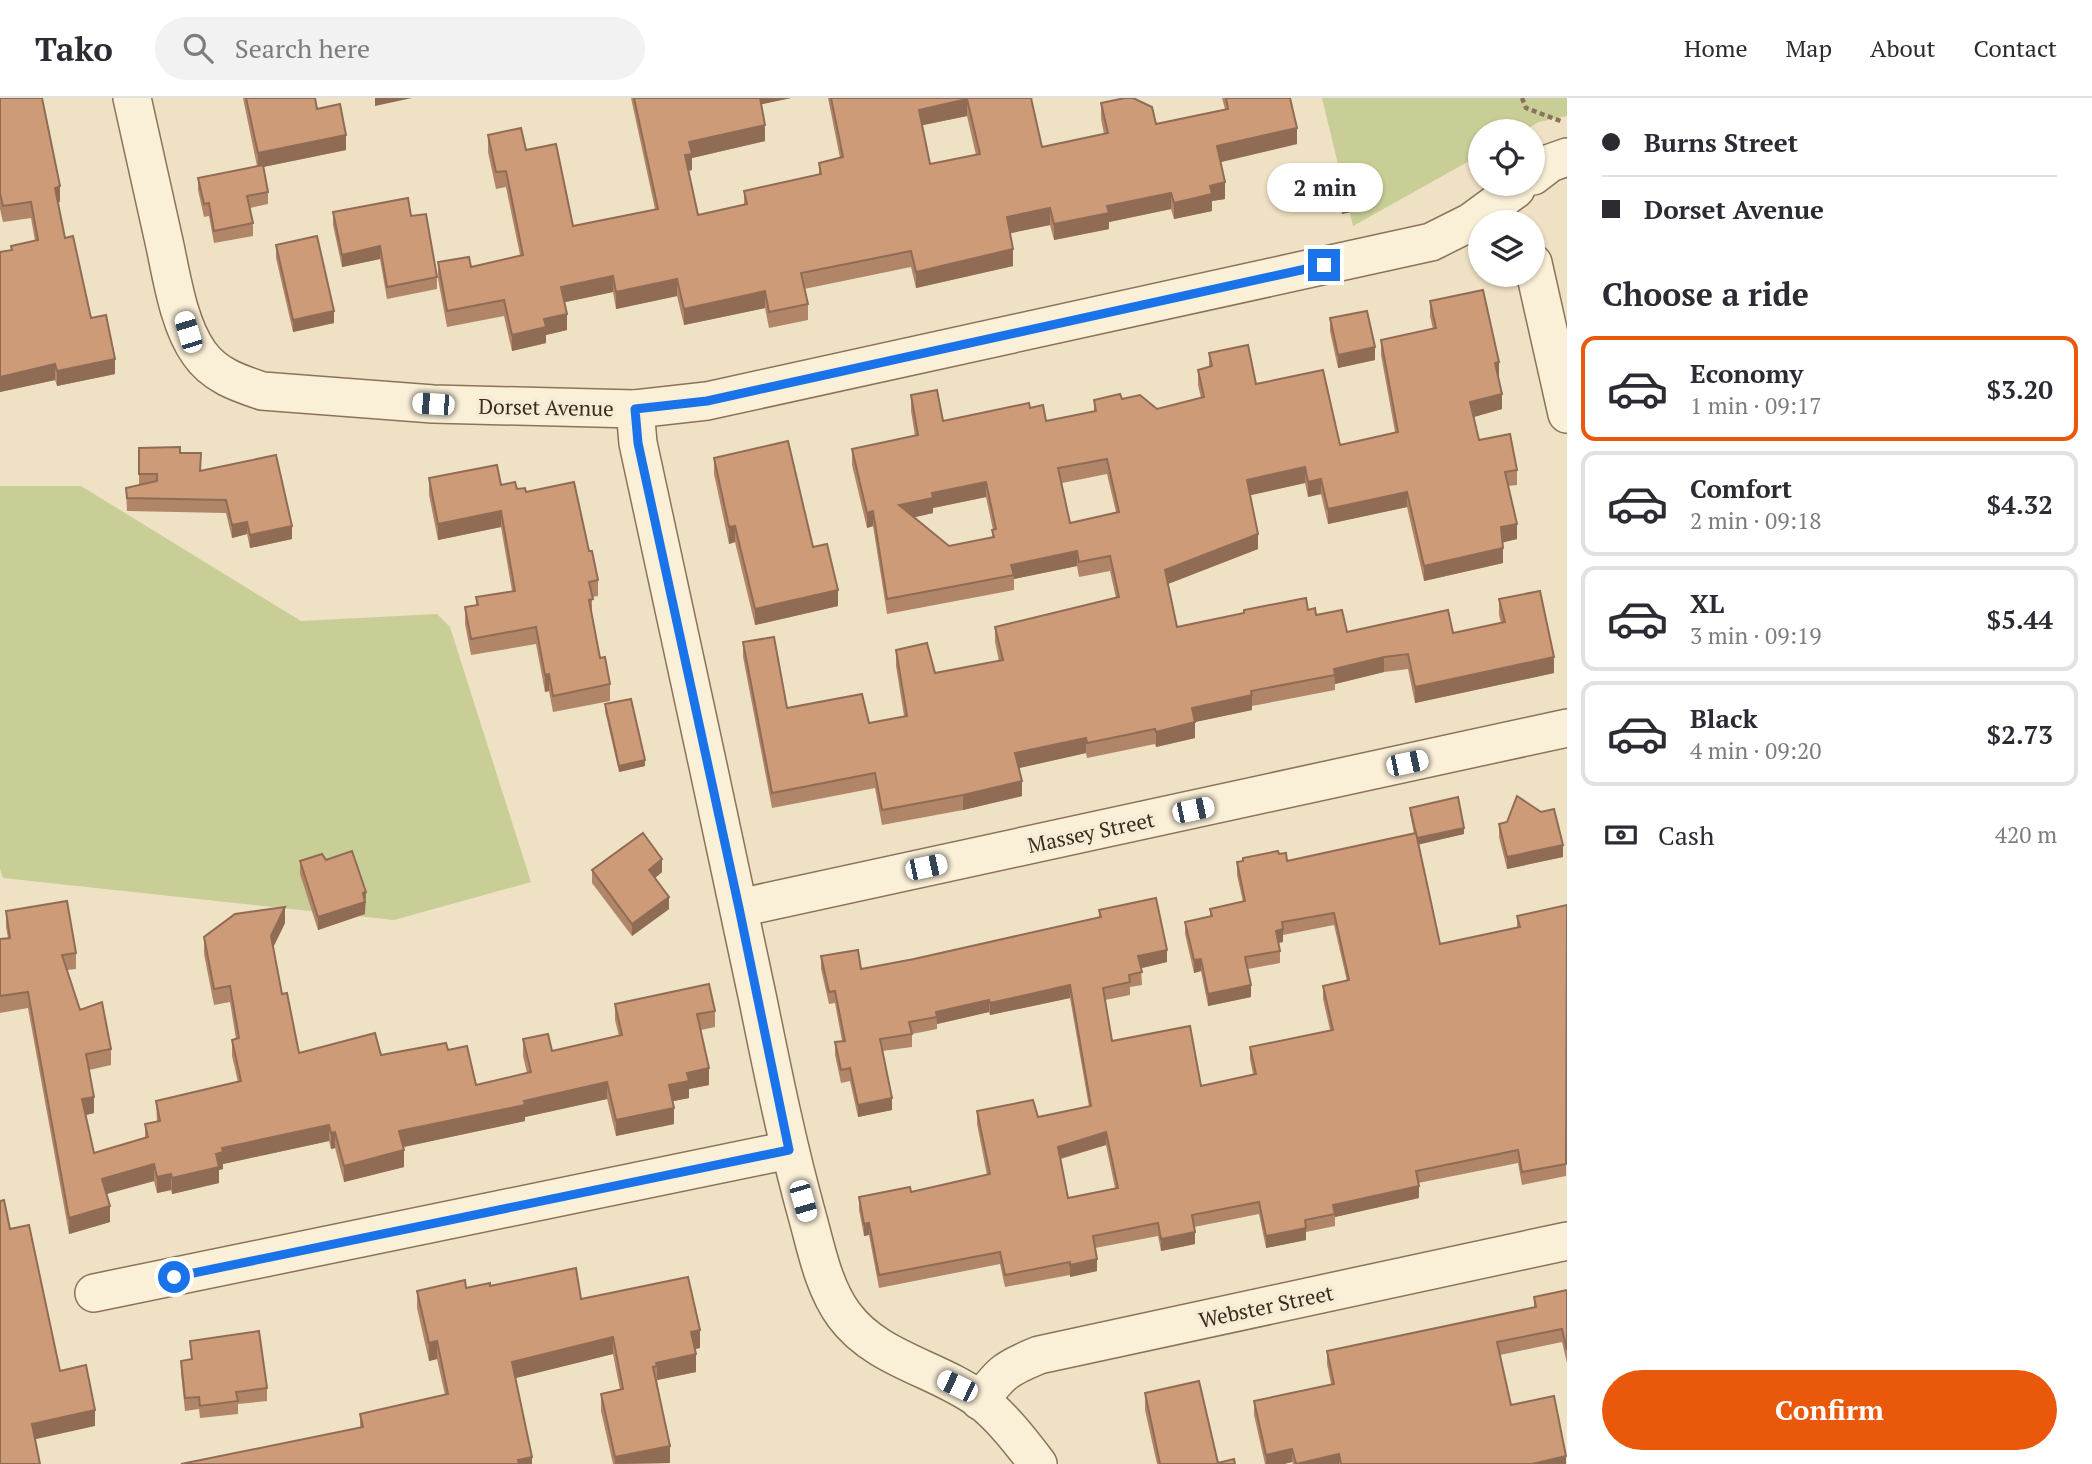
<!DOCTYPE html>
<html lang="en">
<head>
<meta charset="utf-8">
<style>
	:root { --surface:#fff; --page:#f2f2f3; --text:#2b2b33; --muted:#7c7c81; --line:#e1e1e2; --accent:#ea580c }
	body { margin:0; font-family:"PT Serif",serif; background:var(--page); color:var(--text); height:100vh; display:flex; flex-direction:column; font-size:26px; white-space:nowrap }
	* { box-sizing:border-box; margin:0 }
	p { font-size:23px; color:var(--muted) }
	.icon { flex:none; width:38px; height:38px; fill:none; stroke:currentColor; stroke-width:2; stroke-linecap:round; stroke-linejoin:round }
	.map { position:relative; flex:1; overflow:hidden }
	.details { display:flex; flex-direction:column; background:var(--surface); width:525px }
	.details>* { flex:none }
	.guide { display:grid; align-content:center; height:154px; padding:0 35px; background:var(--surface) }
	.tools { position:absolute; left:1468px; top:21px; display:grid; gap:14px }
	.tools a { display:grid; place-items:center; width:77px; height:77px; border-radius:50%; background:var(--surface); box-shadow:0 2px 5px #0004; font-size:35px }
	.end { position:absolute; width:32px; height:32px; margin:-16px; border:9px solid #1a73e8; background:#fff; box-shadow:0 0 0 4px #fff }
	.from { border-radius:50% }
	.bubble { position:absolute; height:49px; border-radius:24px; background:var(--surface); box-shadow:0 2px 5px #0004; font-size:23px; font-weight:600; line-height:49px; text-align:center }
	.car { position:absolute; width:21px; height:42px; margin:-21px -10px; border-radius:9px; box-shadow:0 0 5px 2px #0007; background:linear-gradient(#fff 24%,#345 0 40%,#fff 0 76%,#345 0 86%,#fff 0) }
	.guide b { display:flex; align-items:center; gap:24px; height:66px; font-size:26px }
	.guide b+b { border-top:2px solid var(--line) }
	.guide i { width:18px; height:18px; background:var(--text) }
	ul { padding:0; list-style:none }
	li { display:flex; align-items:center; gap:21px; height:105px; margin:0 14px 10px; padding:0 21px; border:4px solid var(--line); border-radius:14px }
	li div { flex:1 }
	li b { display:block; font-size:26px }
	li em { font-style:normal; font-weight:600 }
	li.selected { border-color:var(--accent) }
	li>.icon { width:63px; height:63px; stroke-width:1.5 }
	h2 { padding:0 35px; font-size:32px; line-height:84px }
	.pay { display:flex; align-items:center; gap:18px; height:77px; padding:0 35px; font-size:26px }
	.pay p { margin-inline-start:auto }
	.action { display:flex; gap:14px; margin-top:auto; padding:14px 35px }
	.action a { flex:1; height:80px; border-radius:42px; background:var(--accent); color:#fff; font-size:28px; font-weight:600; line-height:80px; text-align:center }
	header { display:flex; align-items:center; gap:42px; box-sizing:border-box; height:98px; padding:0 35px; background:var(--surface); border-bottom:2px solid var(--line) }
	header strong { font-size:33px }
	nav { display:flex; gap:38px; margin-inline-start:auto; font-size:24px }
	.search { width:490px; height:63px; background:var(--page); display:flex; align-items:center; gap:18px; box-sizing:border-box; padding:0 24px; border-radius:38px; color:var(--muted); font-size:26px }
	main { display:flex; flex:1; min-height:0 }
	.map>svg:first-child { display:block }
	.green { fill:#c9ce97 }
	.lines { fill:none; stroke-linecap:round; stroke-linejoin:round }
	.minor-casing { stroke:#8a735a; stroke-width:40 }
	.path { stroke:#8a735a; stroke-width:4.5; stroke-dasharray:5 3.5; stroke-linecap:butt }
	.minor { stroke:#faefd7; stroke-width:37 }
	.wall { fill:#b18568; fill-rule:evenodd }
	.shaded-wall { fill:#906c55 }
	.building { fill:#ce9b79; stroke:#906c55; stroke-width:2; fill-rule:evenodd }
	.route { stroke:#1a73e8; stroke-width:9 }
	.labels { text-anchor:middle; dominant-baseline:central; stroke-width:7; stroke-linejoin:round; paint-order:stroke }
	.street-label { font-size:21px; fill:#3a2b1e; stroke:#f6ecd4 }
</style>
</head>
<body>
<header>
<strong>Tako</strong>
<div class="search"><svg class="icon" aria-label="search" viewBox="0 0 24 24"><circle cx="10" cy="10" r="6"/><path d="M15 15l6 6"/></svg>Search here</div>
<nav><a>Home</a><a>Map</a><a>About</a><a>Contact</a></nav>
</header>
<main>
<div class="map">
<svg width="1567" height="1366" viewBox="0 0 1567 1366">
	<rect width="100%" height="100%" fill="#efe1c4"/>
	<g class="green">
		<polygon points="1322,0 1567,0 1567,18 1539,24 1523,33 1480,33 1480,57 1353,128"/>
		<polygon points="0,388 81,388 301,523 437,516 450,529 531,784 394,822 3,780 0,771"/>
	</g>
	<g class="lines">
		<g class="minor-casing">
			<g id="minor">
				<path d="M132 0C143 49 154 98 165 148 172 181 179 227 199 255 214 277 238 285 262 293L433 306 635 311 707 303 1431 144 1471 124 1516 91"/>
				<polyline points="1533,78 1550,65 1567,59"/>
				<polyline points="1533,165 1567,316"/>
				<path d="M635 311 638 345C678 531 719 716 758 902 773 976 788 1049 808 1121 817 1154 824 1190 844 1217 877 1262 937 1270 980 1302 1002 1319 1021 1344 1038 1366"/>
				<polyline points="739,810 1567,630"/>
				<polyline points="94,1195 789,1052"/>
				<path d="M980 1303C1001 1274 1007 1270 1039 1257L1567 1143"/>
			</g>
		</g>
		<polyline class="path" points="1522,0 1526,10 1563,24"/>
		<use href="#minor" class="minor"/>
	</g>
	<g class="wall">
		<polygon points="0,0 60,104 58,104 65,140 91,220 115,276 57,288 55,282 0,294 0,154 11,152 11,148 35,143 31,120 3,124 0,111"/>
		<polygon points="243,0 315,0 317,11 346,52 263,69 268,94 268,106 250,110 253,125 253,138 214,145 209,118 204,119 198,92 198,80 257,68"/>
		<path d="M631 0H791L761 6 765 43 692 60V72L688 73 698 117 744 107V93L819 77V65L840 60 828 0H1034L1031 1 1042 49 1104 36 1101 21V5L1156 26 1225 11 1222 0H1290L1297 46 1220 64 1225 101 1212 103V113L1174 121 1171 111 1109 124V131L1054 142 1050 127 1010 135 1013 168 916 190 911 169 804 191 808 206V222L769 230 765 210 684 227 677 198 616 211 613 194 565 204 567 232 546 237V245L512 253 504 218 447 229 438 181V164L471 169 520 157 506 89 496 91 488 54V37L526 52 573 128 655 111ZM967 18 976 57 930 66 922 27Z"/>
		<polygon points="1336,80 1372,109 1342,116 1336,87"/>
		<polygon points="333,114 411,118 437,179 437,191 387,201 380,161 342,169 333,127"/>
		<polygon points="276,147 334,225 293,234 276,160"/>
		<path d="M1430 203 1499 279 1498 280 1502 311 1474 319 1479 342 1517 372V387L1508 388 1517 441 1502 444 1503 465 1424 483 1407 409 1328 426 1321 396 1308 399 1305 385 1250 397 1258 451 1168 486 1177 529 1308 512 1347 534 1453 535 1501 525 1499 517V501L1554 575 1415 605 1408 571 1384 574 1335 586V592L1252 608V612L1195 624V640L1156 649 1155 646 1087 660 1086 655 1019 670 1022 698 963 712 882 727 875 690 772 710 743 559V544L787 610 869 625 904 618 896 568V552L935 575 999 563 995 544V529L1116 500 1110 473 1079 479 1077 468 1014 481V492L887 516 873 428 867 430 852 367V351L915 338 911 313V297L943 323 1030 310 1046 323 1094 314V302L1122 301 1157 311 1201 300 1198 287V272L1209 269V255L1256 286 1340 347 1395 334 1381 257V242L1433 231 1430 218ZM1107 376 1116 414 1070 425 1062 385ZM986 399 993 432 992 439 949 448 914 419 933 415V410Z"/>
		<polygon points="1330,220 1375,262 1338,270 1330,233"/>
		<polygon points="139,350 201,373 292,441 250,450 247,436 232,440 226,415 127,413 126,390 139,387"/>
		<polygon points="714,360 813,449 838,508 755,527 735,444 729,446 714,376"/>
		<polygon points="429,380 501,387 526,394 589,453 598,482 598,498 592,499 592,518 600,560 610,586 610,603 553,614 549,593 545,594 536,546 471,557 465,526 465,509 476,507 476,499 512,493 501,429 438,442 429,397"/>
		<polygon points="605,606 645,668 619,674 605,613"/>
		<path d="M1410 710 1464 736 1418 746 1440 846 1517 829V818L1567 807 1566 1078 1522 1087 1518 1065 1418 1085 1419 1100 1335 1119V1128L1306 1134V1142L1266 1150 1259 1116 1194 1129 1195 1146 1161 1153 1158 1138 1095 1150 1097 1173 1070 1179V1177L1005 1189 1000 1166 879 1190 869 1137 864 1138 859 1112V1099L911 1094 987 1077 977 1026V1013L1038 1019 1089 1009 1070 900 990 917 989 914 937 926V931L912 936V949L882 953 892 1012 858 1019 850 983 841 985 835 957V944L842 943 835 905 829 906 821 871V858L861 871 914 861 1099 819V812L1167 864 1141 870 1142 887 1130 889V897L1105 902 1112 943 1201 988 1253 976 1250 961V949L1330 932 1323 901V888L1347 883 1334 827 1283 837V844L1278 845 1280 853V865L1248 871 1251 899 1208 908 1201 873 1194 875 1185 836V824L1210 819V811L1243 804 1237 777V764L1279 756 1287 763 1414 736 1410 716ZM1106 1047 1115 1090 1068 1100 1061 1061Z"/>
		<polygon points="1499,726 1563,759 1507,771 1499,739"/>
		<polygon points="300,763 366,807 365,807 365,816 318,832 300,776"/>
		<polygon points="592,772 662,774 655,780 669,811 632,838 592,785"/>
		<polygon points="6,813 76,855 76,871 67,872 80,912 111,951 111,967 89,972 94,1015 86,1017 94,1055 145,1040 145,1026 157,1024 156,1003 238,984 232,958 232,942 236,941 230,904 214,907 204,856 204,839 285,825 273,849 282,896 299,955 381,957 448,952 476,987 527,975 523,958 523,941 552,953 619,938 615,922 615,906 715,913 715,929 701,932 709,987 689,991 689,1000 673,1003 674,1026 616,1038 607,1001 525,1019 525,1023 403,1049 404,1069 344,1084 335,1050 331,1051 329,1043 223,1066 223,1071 219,1072 219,1085 172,1096 171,1092 157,1095 154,1083 107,1096 110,1124 69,1136 28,910 0,915 0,841 8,840 6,829"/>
		<polygon points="490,1188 581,1201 700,1250 695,1251 696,1274 657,1282 670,1365 613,1366 601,1313 601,1296 620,1292 613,1256 515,1280 532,1366 360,1330 360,1316 445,1297 437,1261 429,1263 417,1210 417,1193"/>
		<polygon points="1567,1192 1567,1265 1562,1244 1500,1257 1511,1307 1566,1366 1293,1366 1292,1364 1284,1366 1265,1366 1254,1317 1254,1303 1331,1286 1327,1266 1327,1253 1534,1209 1534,1199"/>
		<polygon points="190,1243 267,1290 267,1303 238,1306 238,1316 200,1320 199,1311 185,1313 181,1275 181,1263 191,1261"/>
		<polygon points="1145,1295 1218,1365 1235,1366 1157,1366 1145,1312"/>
	</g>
	<g class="shaded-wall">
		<polygon points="375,0 412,0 375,8"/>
		<polygon points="758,0 791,0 758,7"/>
		<polygon points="967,1 967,18 919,28 919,12"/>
		<polygon points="765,27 765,43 692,60 692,72 685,74 685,57 689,44"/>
		<polygon points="1297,30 1297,46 1217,65 1217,48"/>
		<polygon points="346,37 346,52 258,70 258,55"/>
		<polygon points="1225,84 1225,101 1212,103 1212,113 1174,121 1174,105 1210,88"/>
		<polygon points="60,88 60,104 55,105 55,90"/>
		<polygon points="1171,95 1171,111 1109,124 1109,131 1054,142 1054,126 1107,108"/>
		<polygon points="1372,103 1372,109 1342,116 1342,110"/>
		<polygon points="1050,110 1050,127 1007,136 1007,119"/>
		<polygon points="380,148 380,161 342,169 342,157"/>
		<polygon points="1013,151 1013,168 916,190 916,174"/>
		<polygon points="613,178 613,194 561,205 561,189"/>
		<polygon points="677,181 677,198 616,211 616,194"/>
		<polygon points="765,193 765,210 684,227 684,211"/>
		<polygon points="334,213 334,225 293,234 293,222"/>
		<polygon points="567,216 567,232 546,237 546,245 512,253 512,237 544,221"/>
		<polygon points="1375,249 1375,262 1338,270 1338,257"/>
		<polygon points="115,261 115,276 57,288 57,273"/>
		<polygon points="1499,264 1499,279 1495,280 1495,265"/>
		<polygon points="55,266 55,282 0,294 0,279"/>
		<polygon points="1502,296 1502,311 1470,320 1470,304"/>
		<polygon points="1305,369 1305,385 1247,398 1247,382"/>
		<polygon points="1321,381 1321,396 1308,399 1308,384"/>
		<polygon points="986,384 986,399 933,410 933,415 899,423 899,407 932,395"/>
		<polygon points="1407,394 1407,409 1328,426 1328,411"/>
		<polygon points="501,413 501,429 438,442 438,426"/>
		<polygon points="873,413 873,428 867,430 867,415"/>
		<polygon points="247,424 247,436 232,440 232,427"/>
		<polygon points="1517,426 1517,441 1501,445 1501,429"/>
		<polygon points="292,428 292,441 250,450 250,437"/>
		<polygon points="735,428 735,444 729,446 729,429"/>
		<polygon points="1258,436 1258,451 1165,487 1165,472"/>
		<polygon points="1503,450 1503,465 1424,483 1424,468"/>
		<polygon points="1077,453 1077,468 1014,481 1011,467"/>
		<polygon points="838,492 838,508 755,527 755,511"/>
		<polygon points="1384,559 1384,574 1335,586 1334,571"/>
		<polygon points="1554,559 1554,575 1415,605 1415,589"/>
		<polygon points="549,576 549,593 545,594 545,577"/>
		<polygon points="1252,597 1252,612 1195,624 1195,640 1156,649 1156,634 1192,610"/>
		<polygon points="1086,640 1086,655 1015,671 1015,655"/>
		<polygon points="645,662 645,668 619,674 619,668"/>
		<polygon points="1022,683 1022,698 963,712 963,697"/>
		<polygon points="1464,730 1464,736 1417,747 1417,740"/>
		<polygon points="1563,747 1563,759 1507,771 1507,759"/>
		<polygon points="662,761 662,774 649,785 649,772"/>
		<polygon points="366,794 365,816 318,832 318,819"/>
		<polygon points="669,799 669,811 632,838 632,826"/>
		<polygon points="285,809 285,825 271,854 271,838"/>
		<polygon points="1283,831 1283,844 1276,845 1276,833"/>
		<polygon points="1167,852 1167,864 1138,871 1138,858"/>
		<polygon points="1201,861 1201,873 1194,875 1194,862"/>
		<polygon points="1070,887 1070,900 990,917 990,905"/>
		<polygon points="1251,887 1251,899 1208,908 1208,896"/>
		<polygon points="989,902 989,914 937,926 936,914"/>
		<polygon points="709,970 709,987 689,991 689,1000 669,1004 669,987 687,975"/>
		<polygon points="607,984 607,1001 525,1019 525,1023 399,1050 399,1033 524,1003"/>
		<polygon points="94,999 94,1015 82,1018 82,1001"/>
		<polygon points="892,1000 892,1012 858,1019 858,1007"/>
		<polygon points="674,1010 674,1026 616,1038 616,1022"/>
		<polygon points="329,1027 329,1043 223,1066 223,1071 219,1072 219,1085 172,1096 172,1080 216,1056 222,1050"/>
		<polygon points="335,1034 335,1050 331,1051 331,1035"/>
		<polygon points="1106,1034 1106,1047 1058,1061 1058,1049"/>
		<polygon points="404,1052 404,1069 344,1084 344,1068"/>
		<polygon points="154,1066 154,1083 102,1097 102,1081"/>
		<polygon points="171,1076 171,1092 157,1095 157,1079"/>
		<polygon points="1419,1088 1419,1100 1335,1119 1333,1107"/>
		<polygon points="110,1108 110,1124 69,1136 69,1120"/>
		<polygon points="869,1125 869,1137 864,1138 864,1126"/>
		<polygon points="1306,1130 1306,1142 1266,1150 1266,1138"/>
		<polygon points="1195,1134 1195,1146 1161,1153 1161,1141"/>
		<polygon points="1097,1161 1097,1173 1070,1179 1070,1167"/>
		<polygon points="700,1232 700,1250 691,1252 691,1234"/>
		<polygon points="613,1239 613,1256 512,1281 512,1264"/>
		<polygon points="437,1243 437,1261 429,1263 429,1245"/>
		<polygon points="696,1256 696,1274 657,1282 657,1268 656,1265"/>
		<polygon points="95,1312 95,1328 32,1342 32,1326"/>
		<polygon points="670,1348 670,1365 615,1366 615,1359"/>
		<polygon points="1292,1351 1292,1364 1284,1366 1266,1366 1266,1357"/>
		<polygon points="1339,1356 1339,1366 1296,1366"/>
		<polygon points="1566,1358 1566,1366 1532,1366"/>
		<polygon points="532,1359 532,1366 518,1366 518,1362"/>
	</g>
	<g class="building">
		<polygon points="0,0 42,0 60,88 55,90 65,140 73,138 91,220 106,217 115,261 57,273 55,266 0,279 0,154 12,152 11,148 38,142 31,104 3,108 0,96"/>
		<polygon points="246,0 315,0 317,11 340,6 346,37 258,55"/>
		<path d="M634 0H760L765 27 689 44 692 56 685 57 698 117 747 106 744 93 821 76 819 65 843 59 831 0H1031L1042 49 1108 35 1101 5 1125 0H1133L1152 9 1156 26 1228 11 1226 0H1290L1297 30 1217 48 1225 84 1210 88 1212 96 1174 105 1171 95 1107 108 1109 115 1054 126 1050 110 1007 119 1013 151 916 174 911 153 801 175 808 206 769 214 765 193 684 211 677 181 616 194 613 178 561 189 567 216 544 221 546 229 512 237 504 202 447 213 438 164 469 159 471 169 523 157 506 73 496 74 488 37 521 30 526 52 556 46 573 128 658 111ZM967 1 980 56 930 66 919 12Z"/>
		<polygon points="263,67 268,94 247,98 253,125 214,133 209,105 204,106 198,80"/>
		<polygon points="1366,74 1372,103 1342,110 1336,80"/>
		<polygon points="408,100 411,118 426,116 437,179 387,189 380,148 342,157 333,114"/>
		<polygon points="317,138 334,213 293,222 276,147"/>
		<path d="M1483 192 1499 264 1495 265 1502 296 1470 304 1479 342 1510 336 1517 372 1505 374 1517 426 1501 429 1503 450 1424 468 1407 394 1328 411 1321 381 1308 384 1305 369 1247 382 1258 436 1165 472 1177 529 1244 515V512L1306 500 1308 512 1315 510 1316 517 1342 512 1347 534 1448 512 1453 535 1505 524 1499 501 1540 493 1554 559 1415 589 1408 556 1384 559 1334 571 1335 577 1251 593 1252 597 1192 610 1195 624 1156 634 1155 631 1087 645 1086 640 1015 655 1022 683 963 697 882 712 875 675 772 695 743 544 774 539 787 610 862 596 869 625 907 618 896 552 927 545 935 575 1003 562 995 529 1119 499 1110 458 1079 464 1077 453 1011 467 1014 477 887 501 873 413 867 415 852 351 918 337 911 297 937 292 943 323 1029 305 1030 310 1043 307 1046 323 1096 313 1094 302 1120 296 1122 301 1140 297 1157 311 1204 299 1198 272 1212 268 1209 255 1248 247 1256 286 1323 272 1340 347 1398 334 1381 242 1436 230 1430 203ZM1107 361 1119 414 1070 425 1058 370ZM986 384 996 431 992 432 994 439 949 448 899 407 933 400 932 395Z"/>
		<polygon points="1367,213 1375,249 1338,257 1330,220"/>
		<polygon points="788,343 813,449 827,446 838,492 755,511 735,428 729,429 714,360"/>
		<polygon points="180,349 180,355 201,355 200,373 276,357 292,428 250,437 247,424 232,427 226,402 127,400 126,390 157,383 157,376 139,376 139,350"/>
		<polygon points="497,367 501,387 515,384 517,391 525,390 526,394 574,384 589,453 592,453 598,482 589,484 593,501 589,502 600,560 605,559 610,586 553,598 549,576 545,577 536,529 471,541 465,509 478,507 476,499 515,493 501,413 438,426 429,380"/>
		<polygon points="631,601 645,662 619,668 605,606"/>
		<polygon points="1517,698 1541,714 1554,711 1563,747 1507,759 1499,726 1507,724"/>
		<polygon points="1458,699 1464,730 1417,740 1410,710"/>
		<polygon points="643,735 662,761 649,772 669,799 632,826 592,772"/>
		<path d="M1416 735 1440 846 1520 829 1517 818 1567 807 1566 1066 1522 1074 1518 1052 1416 1073 1419 1088 1333 1107 1335 1116 1305 1122 1306 1130 1266 1138 1259 1104 1192 1117 1195 1134 1161 1141 1158 1125 1093 1138 1097 1161 1070 1167V1164L1005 1177 1000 1154 879 1177 869 1125 864 1126 859 1099 910 1089 911 1094 990 1076 977 1013 1033 1002 1038 1019 1091 1008 1070 887 990 905 989 902 936 914 937 919 909 924 912 936 880 941 892 1000 858 1007 850 970 841 972 835 944 845 943 835 893 829 894 821 858 858 852 861 871 914 861 1101 819 1099 812 1156 800 1167 852 1138 858 1142 874 1129 877 1130 884 1103 890 1112 943 1190 928 1201 988 1256 976 1250 949 1333 932 1323 888 1349 882 1334 815 1282 824 1283 831 1276 833 1280 853 1245 859 1251 887 1208 896 1201 861 1194 862 1185 824 1212 818 1210 811 1245 803 1237 764 1243 763V760L1278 753 1279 756 1286 755 1287 763ZM1106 1034 1118 1090 1068 1100 1058 1049Z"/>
		<polygon points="352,753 366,794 363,795 365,804 318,819 300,763 322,756 326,762"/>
		<polygon points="67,803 76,855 62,857 80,912 102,904 111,951 86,956 94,999 82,1001 94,1055 148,1039 145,1026 160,1023 156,1003 241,983 232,942 239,940 230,888 214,891 204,839 235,816 285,809 271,838 282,896 287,895 299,955 375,935 381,957 446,945 448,952 467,948 476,987 531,974 523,941 548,936 552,953 622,937 615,906 709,886 715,913 697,916 709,970 687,975 689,983 669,987 674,1010 616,1022 607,984 524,1003 525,1007 399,1033 404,1052 344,1068 335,1034 331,1035 329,1027 222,1050 223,1054 216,1056 219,1069 172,1080 171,1076 157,1079 154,1066 102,1081 110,1108 69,1120 28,894 0,898 0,841 10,840 6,813"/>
		<polygon points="4,1102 10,1131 29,1127 60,1273 86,1267 95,1312 32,1326 40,1366 0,1366 0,1103"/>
		<polygon points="576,1170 581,1201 688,1179 700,1232 691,1234 696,1256 656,1265 657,1268 653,1269 670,1348 615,1359 601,1296 623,1291 613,1239 512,1264 532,1359 518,1362 519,1366 181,1366 363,1329 360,1316 448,1296 437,1243 429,1245 417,1193 465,1182 466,1190 490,1185 490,1188"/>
		<polygon points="1567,1192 1567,1252 1562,1231 1497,1244 1511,1307 1554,1298 1566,1358 1532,1366 1341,1366 1339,1356 1296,1366 1292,1351 1266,1357 1254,1303 1334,1286 1327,1253 1536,1209 1534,1199"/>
		<polygon points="259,1233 267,1290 236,1294 238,1303 200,1308 199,1299 185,1300 181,1263 192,1261 190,1243"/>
		<polygon points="1199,1283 1218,1365 1234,1361 1235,1366 1160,1366 1145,1295"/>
	</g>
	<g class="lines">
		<polyline class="route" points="174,1179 789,1052 739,810 638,345 635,311 707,303 1324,167"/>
	</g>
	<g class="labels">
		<g class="street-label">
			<text transform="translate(546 309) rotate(1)">Dorset Avenue</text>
			<text transform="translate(1091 734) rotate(-12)">Massey Street</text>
			<text transform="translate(1266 1208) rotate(-12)">Webster Street</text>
		</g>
	</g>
</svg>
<div class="tools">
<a><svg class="icon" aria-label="locate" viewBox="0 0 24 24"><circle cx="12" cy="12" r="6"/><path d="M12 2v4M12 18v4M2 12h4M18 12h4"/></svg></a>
<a><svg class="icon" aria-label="layers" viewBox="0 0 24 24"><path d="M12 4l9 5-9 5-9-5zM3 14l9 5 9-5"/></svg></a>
</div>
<i class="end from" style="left:174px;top:1179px"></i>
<i class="end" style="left:1324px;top:167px"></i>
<div class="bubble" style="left:1267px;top:65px;width:116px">2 min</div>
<i class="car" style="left:188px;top:234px;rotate:343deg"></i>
<i class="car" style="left:433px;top:306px;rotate:274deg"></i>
<i class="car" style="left:1407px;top:665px;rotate:78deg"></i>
<i class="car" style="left:1193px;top:712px;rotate:78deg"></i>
<i class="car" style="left:926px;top:769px;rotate:78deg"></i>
<i class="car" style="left:803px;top:1103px;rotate:164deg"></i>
<i class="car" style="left:957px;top:1288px;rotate:296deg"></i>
</div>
<section class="details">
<div class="guide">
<b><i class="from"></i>Burns Street</b>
<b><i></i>Dorset Avenue</b>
</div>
<h2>Choose a ride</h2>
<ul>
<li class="selected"><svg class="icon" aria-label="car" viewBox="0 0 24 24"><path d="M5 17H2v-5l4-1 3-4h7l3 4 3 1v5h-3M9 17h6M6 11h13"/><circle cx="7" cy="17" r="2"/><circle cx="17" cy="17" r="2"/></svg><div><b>Economy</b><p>1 min · 09:17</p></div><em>$3.20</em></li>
<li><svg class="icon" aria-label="car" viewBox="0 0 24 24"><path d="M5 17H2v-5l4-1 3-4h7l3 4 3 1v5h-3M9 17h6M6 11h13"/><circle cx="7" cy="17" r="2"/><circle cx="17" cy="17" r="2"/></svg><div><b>Comfort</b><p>2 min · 09:18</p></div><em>$4.32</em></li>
<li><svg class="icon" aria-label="car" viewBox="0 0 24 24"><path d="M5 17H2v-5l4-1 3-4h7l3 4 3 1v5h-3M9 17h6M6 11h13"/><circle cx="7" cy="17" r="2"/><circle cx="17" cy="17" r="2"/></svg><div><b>XL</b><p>3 min · 09:19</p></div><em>$5.44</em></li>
<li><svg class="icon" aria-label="car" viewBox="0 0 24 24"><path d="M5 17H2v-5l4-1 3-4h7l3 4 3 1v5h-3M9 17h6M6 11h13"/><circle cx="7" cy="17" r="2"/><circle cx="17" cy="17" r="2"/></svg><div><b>Black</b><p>4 min · 09:20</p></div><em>$2.73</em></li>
</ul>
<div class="pay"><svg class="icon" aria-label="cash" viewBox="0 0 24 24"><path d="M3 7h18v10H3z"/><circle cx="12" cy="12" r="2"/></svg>Cash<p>420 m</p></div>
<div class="action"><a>Confirm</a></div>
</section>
</main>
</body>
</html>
